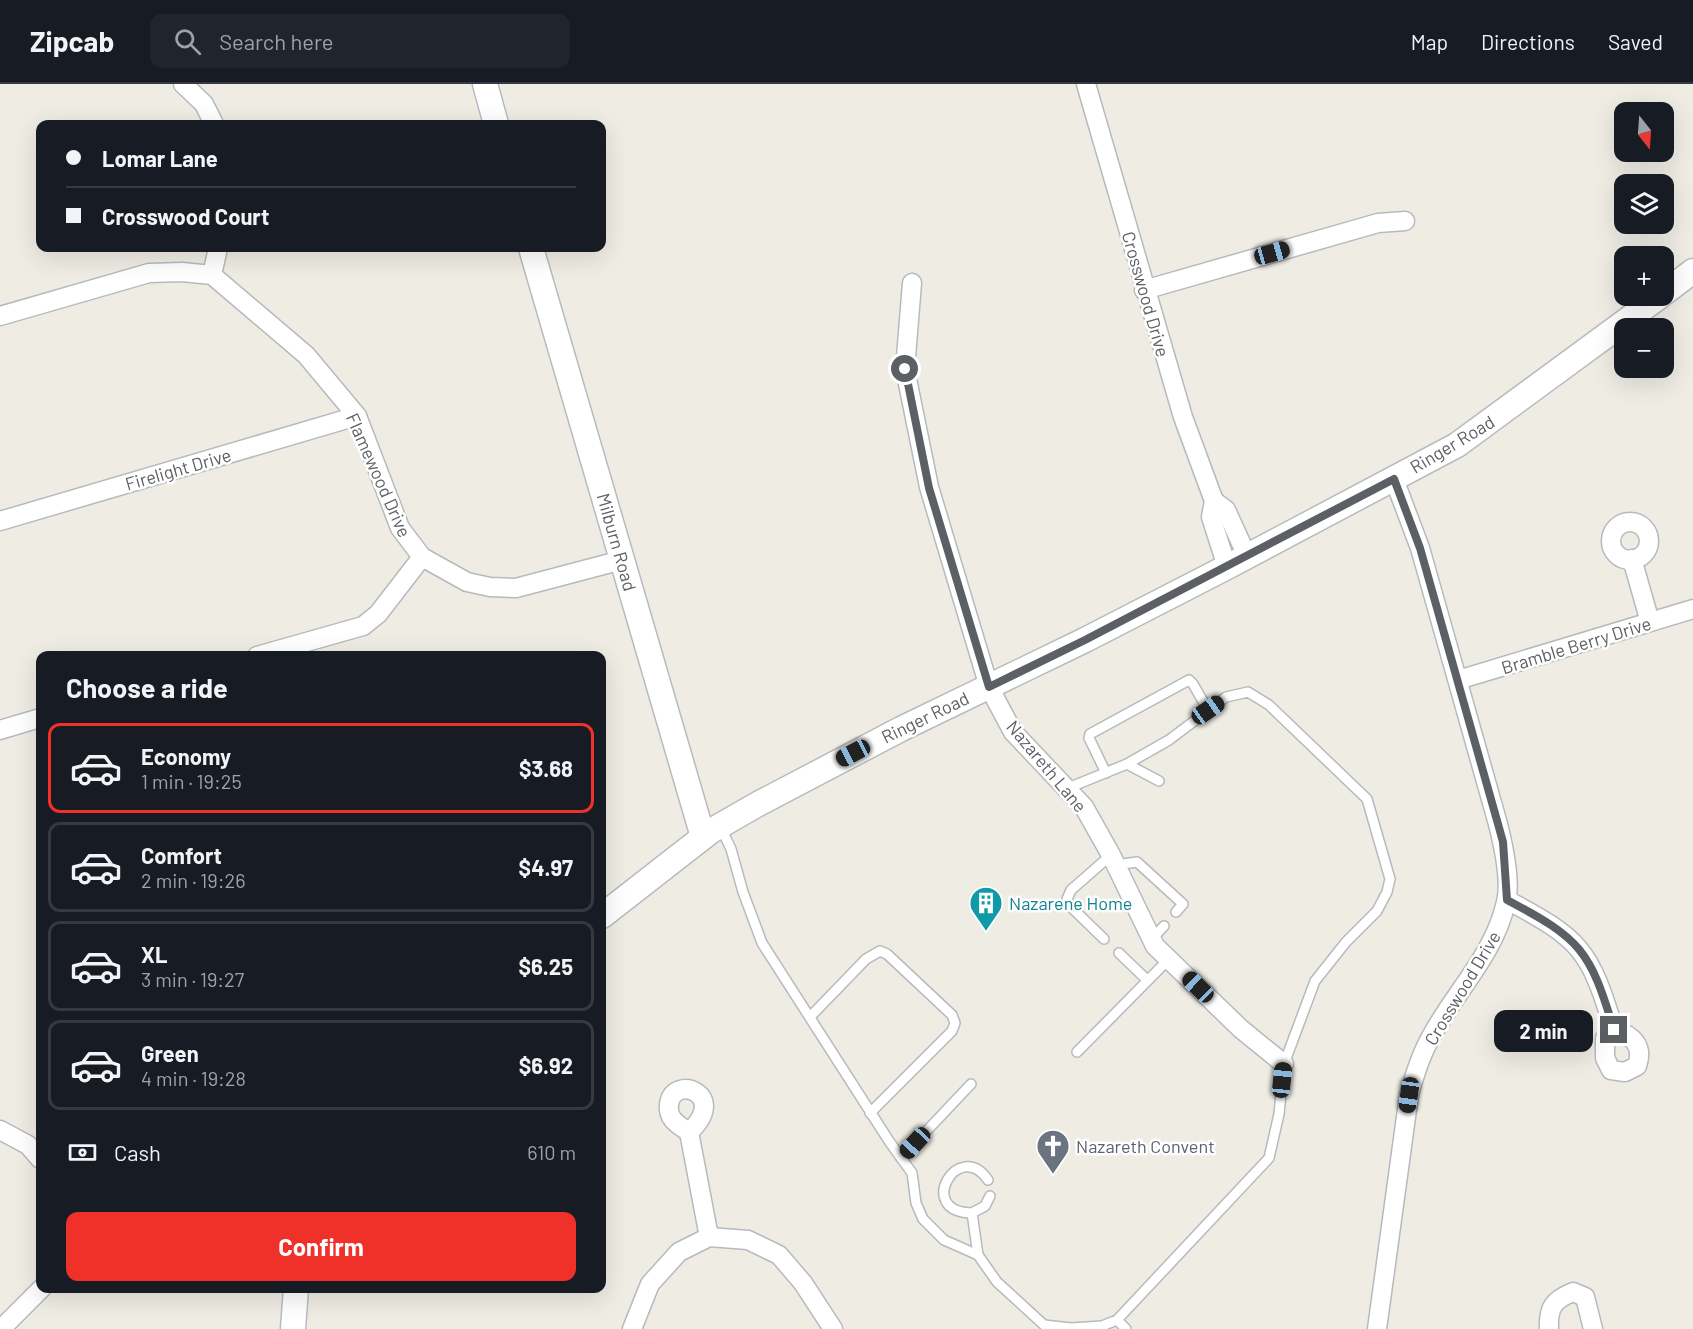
<!DOCTYPE html>
<html lang="en">
<head>
<meta charset="utf-8">
<style>
	:root { --surface:#171b24; --page:#20242c; --text:#f1f3f6; --muted:#9ea1a6; --line:#363941; --accent:#ef312a }
	body { margin:0; font-family:Barlow,sans-serif; background:var(--page); color:var(--text); height:100vh; display:flex; flex-direction:column; font-size:22px; white-space:nowrap }
	* { box-sizing:border-box; margin:0 }
	p { font-size:20px; color:var(--muted) }
	.icon { flex:none; width:33px; height:33px; fill:none; stroke:currentColor; stroke-width:2; stroke-linecap:round; stroke-linejoin:round }
	.map { position:relative; flex:1; overflow:hidden }
	.side { position:absolute; left:36px; top:567px; width:570px; height:642px; display:flex; flex-direction:column; background:var(--surface); border-radius:12px; box-shadow:0 6px 24px #0002 }
	.side>* { flex:none }
	.banner { position:absolute; left:36px; top:36px; width:570px; height:132px; border-radius:12px; box-shadow:0 6px 24px #0002; display:grid; align-content:center; height:132px; padding:0 30px; background:var(--surface) }
	.needle { width:39px; rotate:163deg }
	.fabs { position:absolute; left:1614px; top:18px; display:grid; gap:12px }
	.fabs a { display:grid; place-items:center; width:60px; height:60px; border-radius:12px; background:var(--surface); box-shadow:0 6px 24px #0002; font-size:30px }
	.end { position:absolute; width:27px; height:27px; margin:-14px; border:8px solid #5c6065; background:#fff; box-shadow:0 0 0 3px #fff }
	.from { border-radius:50% }
	.bubble { position:absolute; height:42px; border-radius:12px; background:var(--surface); box-shadow:0 6px 24px #0002; font-size:20px; font-weight:700; line-height:42px; text-align:center }
	.car { position:absolute; width:18px; height:36px; margin:-18px -9px; border-radius:8px; box-shadow:0 0 4px 2px #0007; background:linear-gradient(#222 24%,#8ab4d8 0 40%,#222 0 76%,#8ab4d8 0 86%,#222 0) }
	.banner b { display:flex; align-items:center; gap:21px; height:57px; font-size:22px }
	.banner b+b { border-top:2px solid var(--line) }
	.banner i { width:15px; height:15px; background:var(--text) }
	ul { padding:0; list-style:none }
	li { display:flex; align-items:center; gap:18px; height:90px; margin:0 12px 9px; padding:0 18px; border:3px solid var(--line); border-radius:12px }
	li div { flex:1 }
	li b { display:block; font-size:22px }
	li em { font-style:normal; font-weight:700 }
	li.on { border-color:var(--accent) }
	li>.icon { width:54px; height:54px; stroke-width:1.5 }
	h2 { padding:0 30px; font-size:27px; line-height:72px }
	.pay { display:flex; align-items:center; gap:15px; height:66px; padding:0 30px; font-size:22px }
	.pay p { margin-inline-start:auto }
	.primary-button { display:flex; gap:12px; margin-top:auto; padding:12px 30px }
	.primary-button a { flex:1; height:69px; border-radius:12px; background:var(--accent); color:#fff; font-size:24px; font-weight:700; line-height:69px; text-align:center }
	header { display:flex; align-items:center; gap:36px; box-sizing:border-box; height:84px; padding:0 30px; background:var(--surface); border-bottom:2px solid var(--line) }
	header strong { font-size:28px }
	nav { display:flex; gap:33px; margin-inline-start:auto; font-size:21px }
	.search { width:420px; height:54px; background:var(--page); display:flex; align-items:center; gap:15px; box-sizing:border-box; padding:0 21px; border-radius:12px; color:var(--muted); font-size:22px }
	.map>svg:first-child { display:block }
	.lines { fill:none; stroke-linecap:round; stroke-linejoin:round }
	.lane-casing { stroke:#b6babe; stroke-width:12 }
	.street-casing { stroke:#b6babe; stroke-width:21 }
	.secondary-casing { stroke:#b7bbc0; stroke-width:27 }
	.lane { stroke:#fff; stroke-width:9 }
	.street { stroke:#fff; stroke-width:18 }
	.secondary { stroke:#fff; stroke-width:24 }
	.route { stroke:#5c6065; stroke-width:8 }
	.labels { text-anchor:middle; dominant-baseline:central; stroke-width:5; stroke-linejoin:round; paint-order:stroke }
	.street-label { font-size:18px; fill:#5c6065; stroke:#fff }
	.culture-label { font-size:18px; fill:#0d838f; stroke:#fff; text-anchor:start }
	.worship-label { font-size:18px; fill:#5b616d; stroke:#fff; text-anchor:start }
</style>
</head>
<body>
<header>
<strong>Zipcab</strong>
<div class="search"><svg class="icon" aria-label="search" viewBox="0 0 24 24"><circle cx="10" cy="10" r="6"/><path d="M15 15l6 6"/></svg>Search here</div>
<nav><a>Map</a><a>Directions</a><a>Saved</a></nav>
</header>
<div class="map">
<svg width="1693" height="1245" viewBox="0 0 1693 1245">
	<rect width="100%" height="100%" fill="#efece4"/>
	<g class="lines">
		<g class="lane-casing">
			<g id="lane">
				<polyline points="1106,689 1089,654 1090,650 1189,596 1193,600 1208,626"/>
				<polyline points="1068,704 1127,680 1159,697"/>
				<polyline points="721,744 731,765 743,808 762,859 889,1057 912,1089 916,1119 923,1135 944,1156 978,1171 997,1198 1044,1241 1071,1244 1102,1242 1117,1236 1269,1074 1279,1030 1284,980 1315,897 1346,858 1377,827 1387,808 1390,795 1367,715 1269,621 1248,608 1226,613 1169,656 1127,680"/>
				<polyline points="1116,781 1137,778 1183,820 1176,828"/>
				<polyline points="1104,855 1070,822 1067,815 1071,806 1111,771"/>
				<polyline points="1152,855 1164,842"/>
				<polyline points="1119,869 1147,896"/>
				<polyline points="810,933 866,875 880,867 887,870 952,931 955,939 952,947 870,1029"/>
				<polyline points="1077,968 1169,875"/>
				<polyline points="901,1074 971,1000"/>
				<path d="M972 1129C914 1128 959 1053 988 1096"/>
				<polyline points="978,1171 972,1129 985,1122 990,1112"/>
				<polyline points="1117,1236 1126,1245"/>
			</g>
		</g>
		<g class="street-casing">
			<g id="street">
				<polyline points="183,0 204,20 214,40"/>
				<polyline points="1086,0 1183,333 1214,417 1211,433 1227,483"/>
				<polyline points="212,191 218,164"/>
				<polyline points="912,199 905,285 929,403 989,603 1013,648 1084,723 1111,771 1155,862 1241,945 1284,980"/>
				<polyline points="1144,206 1378,139 1405,137"/>
				<polyline points="0,232 149,189 182,188 212,191 306,271 357,332 400,444 422,473 467,498 490,503 516,504 622,476"/>
				<polyline points="1214,417 1226,426 1247,472"/>
				<polyline points="0,437 357,332"/>
				<circle cx="1630" cy="457" r="19"/>
				<polyline points="1632,475 1650,538"/>
				<polyline points="257,572 363,542 378,530 422,473"/>
				<polyline points="1458,596 1693,525"/>
				<polyline points="0,646 40,634"/>
				<path d="M1507 816C1581 855 1590 866 1614 946L1605 954V974L1611 986 1625 988 1637 982C1644 962 1633 951 1614 946"/>
				<polyline points="0,1046 28,1061 40,1075"/>
				<path d="M689 1048C678 1041 667 1035 669 1020 674 989 730 1011 689 1048L709 1153"/>
				<polyline points="1,1245 42,1204"/>
				<polyline points="632,1245 650,1200 679,1168 709,1153 748,1156 779,1171 803,1199 833,1245"/>
				<path d="M1377 1245 1409 1011C1415 990 1421 970 1432 951 1456 907 1495 869 1506 818 1511 798 1503 760 1498 740L1420 464 1394 395"/>
				<path d="M1549 1245C1548 1224 1553 1216 1573 1208L1585 1213 1593 1245"/>
			</g>
		</g>
		<g class="secondary-casing">
			<g id="secondary">
				<polyline points="485,0 496,40"/>
				<polyline points="531,164 703,753"/>
				<polyline points="1664,209 1693,187"/>
				<polyline points="602,832 711,747 758,720 901,645 1085,556 1227,483 1457,361 1660,212"/>
				<polyline points="293,1245 296,1204"/>
			</g>
		</g>
		<use href="#lane" class="lane"/>
		<use href="#street" class="street"/>
		<use href="#secondary" class="secondary"/>
	</g>
	<g class="lines">
		<path class="route" d="M905 285 929 404 989 603 1085 556 1394 395 1420 464 1498 740 1503 758 1507 816C1581 855 1590 866 1614 946"/>
	</g>
	<defs>
		<g id="building-pin" transform="scale(1.725)"><path d="M0 17L-7.5 6A9.5 9.5 0 1 1 7.5 6Z" fill="#0f9aa8" stroke="#fff"/><path d="M-4-6H4V6H1V3H-1V6H-4ZM-2.5-4.3h1.7v1.8h-1.7ZM.8-4.3h1.7v1.8H.8ZM-2.5-1h1.7V.8h-1.7ZM.8-1h1.7V.8H.8Z" fill="#fff"/></g>
		<g id="church-pin" transform="scale(1.725)"><path d="M0 17L-7.5 6A9.5 9.5 0 1 1 7.5 6Z" fill="#6b7280" stroke="#fff"/><path d="M-1.2-6h2.4v3.5h3.3v2.4h-3.3V6h-2.4V-.1h-3.3v-2.4h3.3Z" fill="#fff"/></g>
	</defs>
	<g fill-rule="evenodd">
		<use href="#building-pin" x="986" y="819"/>
		<use href="#church-pin" x="1053" y="1062"/>
	</g>
	<g class="labels">
		<g class="street-label">
			<text transform="translate(1146 210) rotate(74)">Crosswood Drive</text>
			<text transform="translate(1452 360) rotate(-31)">Ringer Road</text>
			<text transform="translate(178 385) rotate(-16)">Firelight Drive</text>
			<text transform="translate(379 391) rotate(66)">Flamewood Drive</text>
			<text transform="translate(617 458) rotate(74)">Milburn Road</text>
			<text transform="translate(1576 561) rotate(-17)">Bramble Berry Drive</text>
			<text transform="translate(925 633) rotate(-26)">Ringer Road</text>
			<text transform="translate(1047 682) rotate(50)">Nazareth Lane</text>
			<text transform="translate(1462 904) rotate(-59)">Crosswood Drive</text>
		</g>
		<g class="culture-label">
			<text x="1009" y="819">Nazarene Home</text>
		</g>
		<g class="worship-label">
			<text x="1076" y="1062">Nazareth Convent</text>
		</g>
	</g>
</svg>
<div class="fabs">
<a><svg class="needle" viewBox="-14 -14 28 28"><path d="M0-13l5 13h-10z" fill="#e53935"/><path d="M0 13l5-13h-10z" fill="#9ea1a6"/></svg></a>
<a><svg class="icon" aria-label="layers" viewBox="0 0 24 24"><path d="M12 4l9 5-9 5-9-5zM3 14l9 5 9-5"/></svg></a>
<a>+</a>
<a>−</a>
</div>
<i class="end from" style="left:905px;top:285px"></i>
<i class="end" style="left:1614px;top:946px"></i>
<div class="bubble" style="left:1494px;top:926px;width:99px">2 min</div>
<i class="car" style="left:1272px;top:169px;rotate:74deg"></i>
<i class="car" style="left:1208px;top:626px;rotate:55deg"></i>
<i class="car" style="left:853px;top:669px;rotate:242deg"></i>
<i class="car" style="left:1198px;top:903px;rotate:314deg"></i>
<i class="car" style="left:1282px;top:996px;rotate:6deg"></i>
<i class="car" style="left:1409px;top:1011px;rotate:188deg"></i>
<i class="car" style="left:915px;top:1059px;rotate:223deg"></i>
<div class="banner">
<b><i class="from"></i>Lomar Lane</b>
<b><i></i>Crosswood Court</b>
</div>
<section class="side">
<h2>Choose a ride</h2>
<ul>
<li class="on"><svg class="icon" aria-label="car" viewBox="0 0 24 24"><path d="M5 17H2v-5l4-1 3-4h7l3 4 3 1v5h-3M9 17h6M6 11h13"/><circle cx="7" cy="17" r="2"/><circle cx="17" cy="17" r="2"/></svg><div><b>Economy</b><p>1 min · 19:25</p></div><em>$3.68</em></li>
<li><svg class="icon" aria-label="car" viewBox="0 0 24 24"><path d="M5 17H2v-5l4-1 3-4h7l3 4 3 1v5h-3M9 17h6M6 11h13"/><circle cx="7" cy="17" r="2"/><circle cx="17" cy="17" r="2"/></svg><div><b>Comfort</b><p>2 min · 19:26</p></div><em>$4.97</em></li>
<li><svg class="icon" aria-label="car" viewBox="0 0 24 24"><path d="M5 17H2v-5l4-1 3-4h7l3 4 3 1v5h-3M9 17h6M6 11h13"/><circle cx="7" cy="17" r="2"/><circle cx="17" cy="17" r="2"/></svg><div><b>XL</b><p>3 min · 19:27</p></div><em>$6.25</em></li>
<li><svg class="icon" aria-label="car" viewBox="0 0 24 24"><path d="M5 17H2v-5l4-1 3-4h7l3 4 3 1v5h-3M9 17h6M6 11h13"/><circle cx="7" cy="17" r="2"/><circle cx="17" cy="17" r="2"/></svg><div><b>Green</b><p>4 min · 19:28</p></div><em>$6.92</em></li>
</ul>
<div class="pay"><svg class="icon" aria-label="cash" viewBox="0 0 24 24"><path d="M3 7h18v10H3z"/><circle cx="12" cy="12" r="2"/></svg>Cash<p>610 m</p></div>
<div class="primary-button"><a>Confirm</a></div>
</section>
</div>
</body>
</html>
